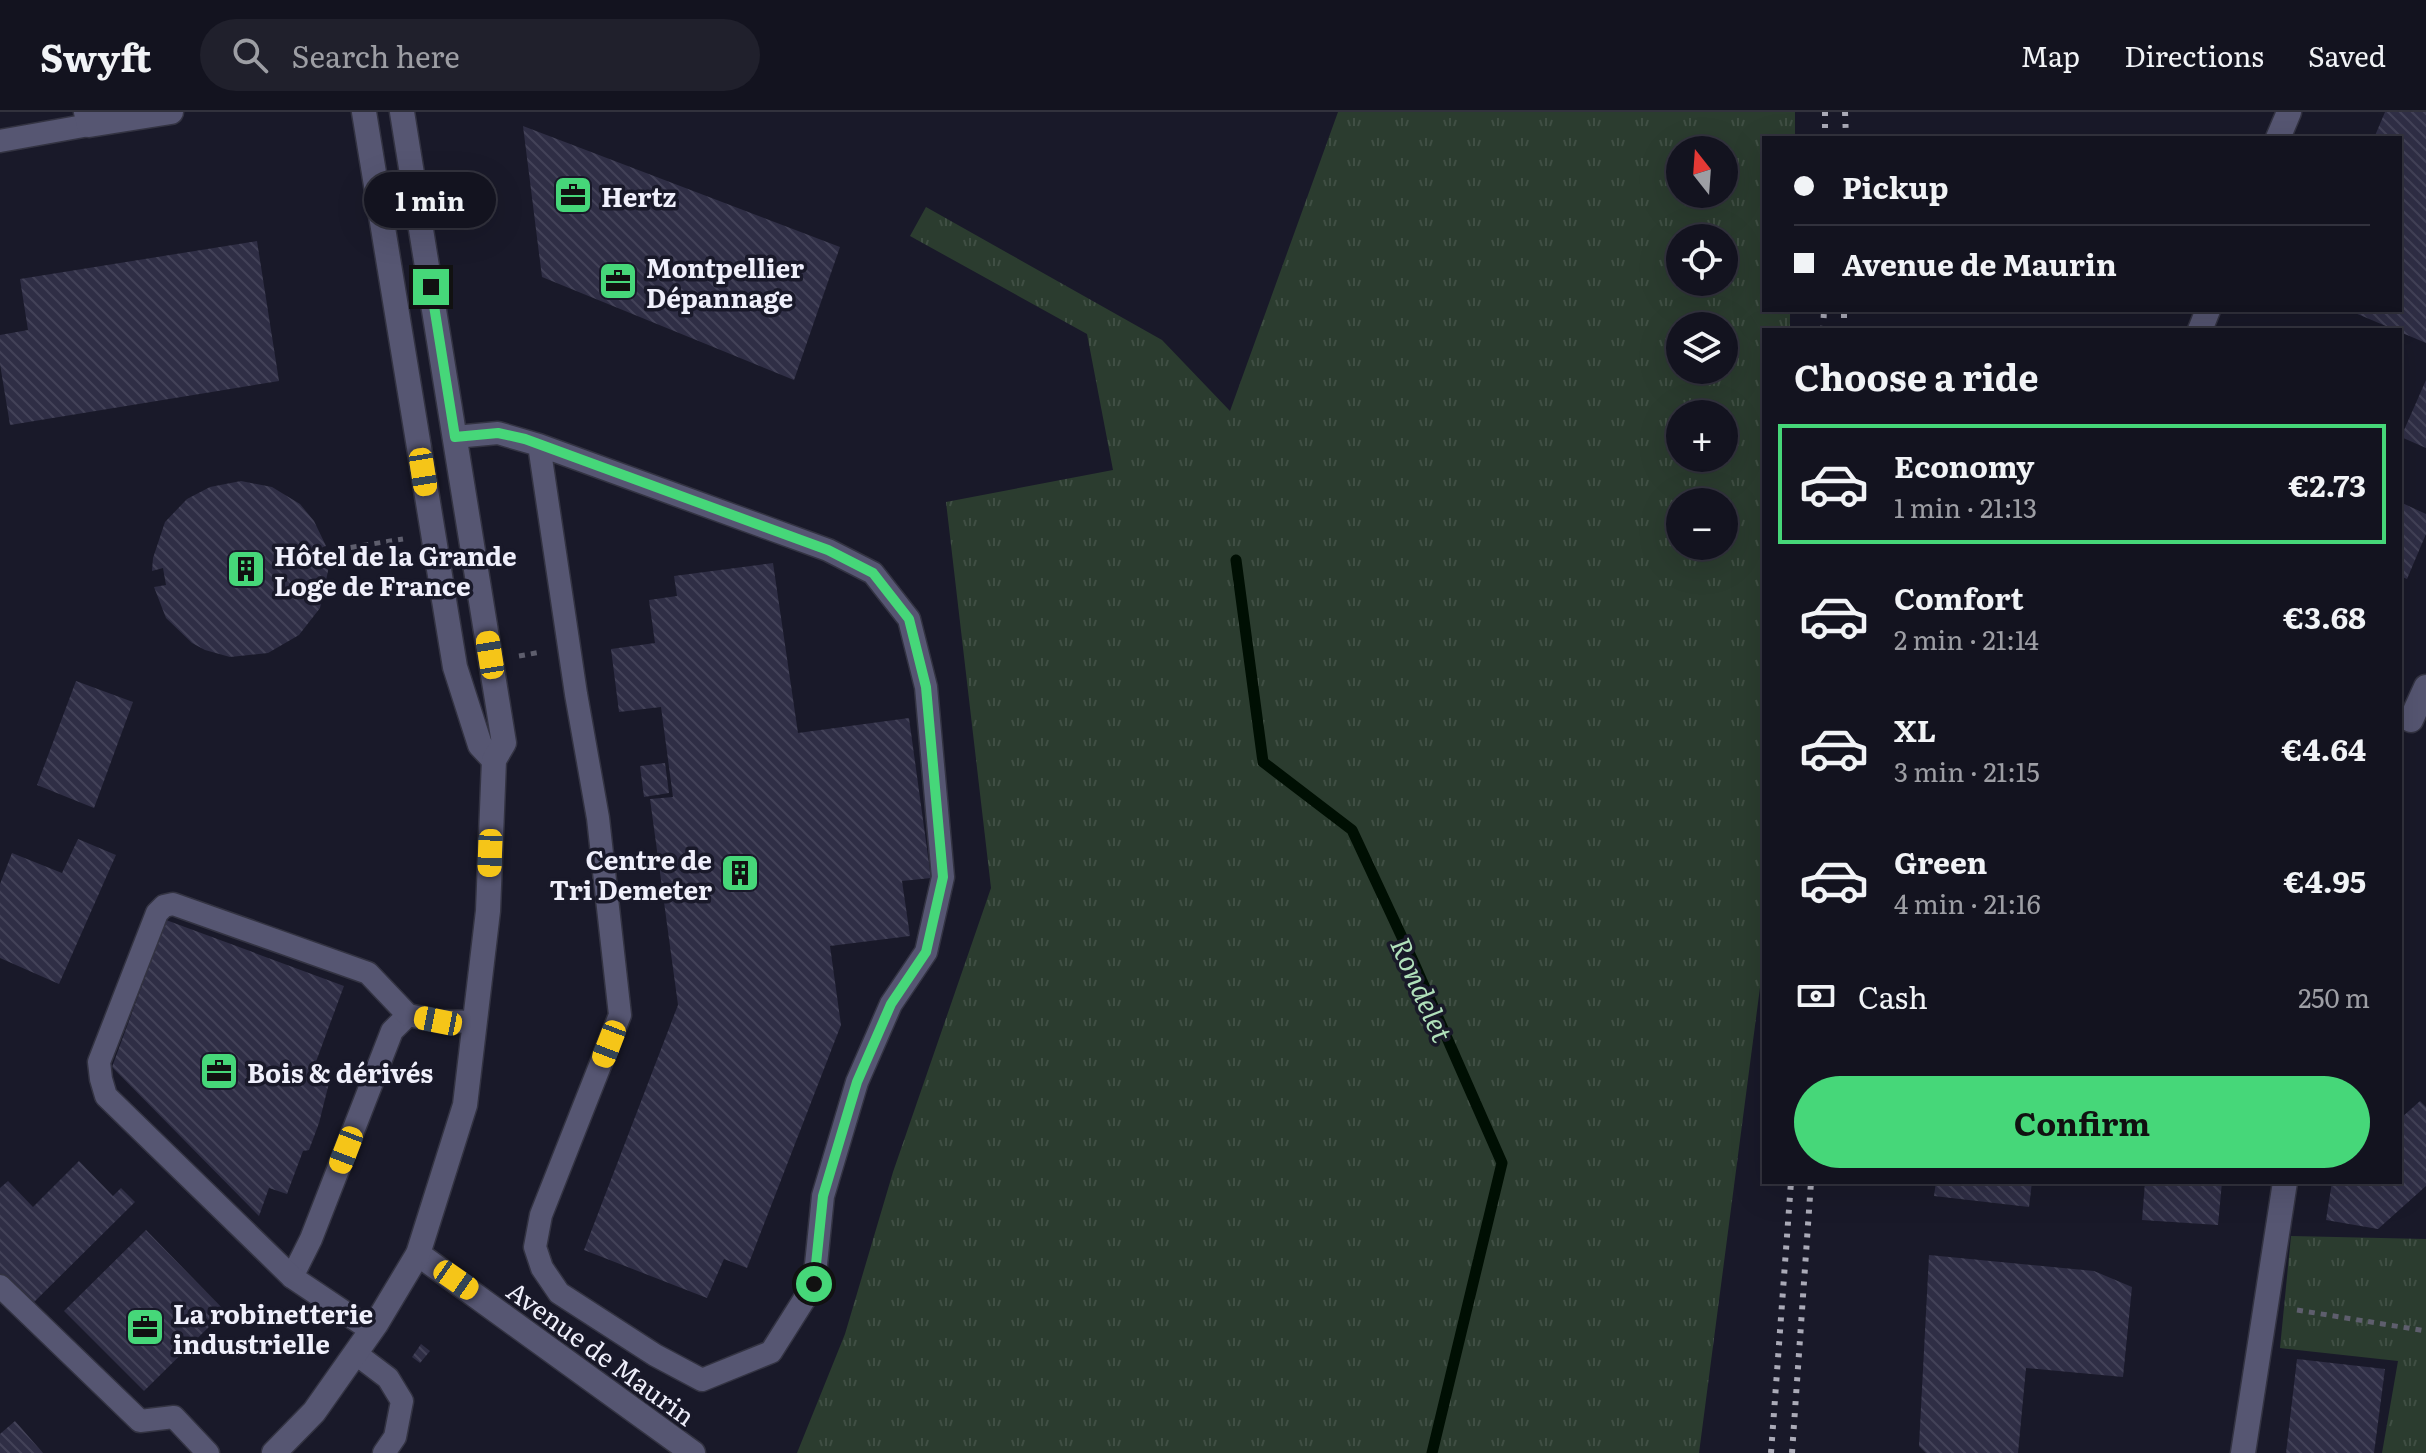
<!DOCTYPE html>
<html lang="en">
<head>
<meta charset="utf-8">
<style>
	:root { --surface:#13131f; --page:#20202c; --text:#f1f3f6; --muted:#9d9ea4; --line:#32323d; --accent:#46d779 }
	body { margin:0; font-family:Literata,serif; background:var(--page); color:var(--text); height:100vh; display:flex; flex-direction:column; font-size:30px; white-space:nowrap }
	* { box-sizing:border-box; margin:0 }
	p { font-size:26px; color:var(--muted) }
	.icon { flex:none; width:44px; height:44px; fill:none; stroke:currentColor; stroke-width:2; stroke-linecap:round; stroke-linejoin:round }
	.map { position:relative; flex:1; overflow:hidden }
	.side { position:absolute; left:1762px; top:216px; width:640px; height:856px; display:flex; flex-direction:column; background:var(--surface); border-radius:0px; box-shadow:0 8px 32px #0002,0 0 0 2px var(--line) }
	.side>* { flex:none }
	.banner { position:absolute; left:1762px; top:24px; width:640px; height:176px; border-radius:0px; box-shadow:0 8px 32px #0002,0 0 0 2px var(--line); display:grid; align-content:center; height:176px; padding:0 32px; background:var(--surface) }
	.needle { width:52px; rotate:343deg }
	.controls { position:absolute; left:1666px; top:24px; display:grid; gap:16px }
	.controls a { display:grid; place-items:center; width:72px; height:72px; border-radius:50%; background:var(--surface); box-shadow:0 8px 32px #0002,0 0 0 2px var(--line); font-size:40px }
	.end { position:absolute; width:36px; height:36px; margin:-18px; border:10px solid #46d779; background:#111; box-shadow:0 0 0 4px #111 }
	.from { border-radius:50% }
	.bubble { position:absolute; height:56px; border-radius:28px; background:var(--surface); box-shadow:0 8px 32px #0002,0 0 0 2px var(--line); font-size:26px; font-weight:700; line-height:56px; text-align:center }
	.car { position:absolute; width:24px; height:48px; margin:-24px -12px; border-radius:10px; box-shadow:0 0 6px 2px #0007; background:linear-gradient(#f5c518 24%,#345 0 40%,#f5c518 0 76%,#345 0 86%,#f5c518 0) }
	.banner b { display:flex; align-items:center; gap:28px; height:76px; font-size:30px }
	.banner b+b { border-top:2px solid var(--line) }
	.banner i { width:20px; height:20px; background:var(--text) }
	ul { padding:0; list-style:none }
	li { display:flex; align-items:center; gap:24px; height:120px; margin:0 16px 12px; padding:0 16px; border:4px solid transparent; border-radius:0px }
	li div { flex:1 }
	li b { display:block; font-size:30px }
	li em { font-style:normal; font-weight:700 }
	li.current { border-color:var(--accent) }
	li>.icon { width:72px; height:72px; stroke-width:1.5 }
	h2 { padding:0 32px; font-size:36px; line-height:96px }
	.pay { display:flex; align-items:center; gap:20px; height:88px; padding:0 32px; font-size:30px }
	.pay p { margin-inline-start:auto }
	.primary-button { display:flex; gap:16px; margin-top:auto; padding:16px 32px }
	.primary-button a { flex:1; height:92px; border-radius:48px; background:var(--accent); color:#111; font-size:32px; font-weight:700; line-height:92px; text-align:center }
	header { display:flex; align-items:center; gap:48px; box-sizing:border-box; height:112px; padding:0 40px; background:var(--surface); border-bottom:2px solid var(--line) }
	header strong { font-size:38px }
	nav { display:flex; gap:44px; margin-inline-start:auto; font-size:28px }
	.search { width:560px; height:72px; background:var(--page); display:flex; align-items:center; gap:20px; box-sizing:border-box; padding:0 28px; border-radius:44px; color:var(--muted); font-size:30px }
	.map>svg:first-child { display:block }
	.grass { fill:url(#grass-tufts); fill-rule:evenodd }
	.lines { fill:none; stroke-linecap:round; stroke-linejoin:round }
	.stream { stroke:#000f03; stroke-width:11 }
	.building { fill:url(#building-back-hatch) }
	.lane-casing { stroke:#333342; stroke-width:25 }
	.street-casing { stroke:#333342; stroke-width:27 }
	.path { stroke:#5e5e6d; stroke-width:5; stroke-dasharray:6 6; stroke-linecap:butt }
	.lane { stroke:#565672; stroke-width:22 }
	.street { stroke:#565672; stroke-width:24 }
	.rail { stroke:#aaaab7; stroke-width:6; stroke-dasharray:4 8; stroke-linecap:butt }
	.route { stroke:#46d779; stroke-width:10 }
	.labels { text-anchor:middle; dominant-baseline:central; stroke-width:7; stroke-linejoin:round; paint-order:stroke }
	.poi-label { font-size:26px; font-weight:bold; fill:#efeffb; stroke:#191929; text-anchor:start }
	.street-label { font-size:26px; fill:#efeffb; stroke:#191929 }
	.water-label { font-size:28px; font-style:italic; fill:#b1e1bb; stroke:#191929 }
</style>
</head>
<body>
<header>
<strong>Swyft</strong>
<div class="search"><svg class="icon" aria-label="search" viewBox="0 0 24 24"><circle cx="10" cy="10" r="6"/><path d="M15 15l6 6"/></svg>Search here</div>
<nav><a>Map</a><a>Directions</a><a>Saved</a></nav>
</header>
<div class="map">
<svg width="2426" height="1341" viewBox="0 0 2426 1341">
	<defs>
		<pattern id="grass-tufts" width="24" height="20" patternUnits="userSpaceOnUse" patternTransform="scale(2)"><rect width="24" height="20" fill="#2b3c2f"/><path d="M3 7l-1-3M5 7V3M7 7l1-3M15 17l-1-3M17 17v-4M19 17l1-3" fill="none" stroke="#404f44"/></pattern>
		<pattern id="building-back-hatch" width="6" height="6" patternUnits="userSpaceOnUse" patternTransform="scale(2)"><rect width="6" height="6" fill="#2f2e45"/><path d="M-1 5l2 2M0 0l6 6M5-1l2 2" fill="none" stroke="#434258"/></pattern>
	</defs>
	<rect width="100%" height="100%" fill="#191929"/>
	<g class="grass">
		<path d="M1338 0H1795V26H1764V198H1790V218H1764V845L1699 1341H797L845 1222 893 1060 991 776 946 390 1113 358 1087 222 910 124 926 95 1162 228 1230 299ZM1680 38H1724V82H1680ZM1680 126H1724V170H1680ZM1680 214H1724V258H1680ZM1680 302H1724V346H1680ZM1680 390H1724V434H1680Z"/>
		<polygon points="2291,1124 2426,1127 2426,1341 2382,1341 2398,1249 2280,1236"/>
	</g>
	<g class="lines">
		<polyline class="stream" points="1236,448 1263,650 1352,718 1414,851 1502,1051 1432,1341"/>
	</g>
	<g class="building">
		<polygon points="2385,0 2426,0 2426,231 2348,198 2400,198 2400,26 2374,26"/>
		<polygon points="523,14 840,135 794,268 542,165"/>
		<polygon points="1675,54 1680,56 1680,77 1669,74"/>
		<polygon points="257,129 279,269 10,313 0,252 0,223 28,218 20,167"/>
		<polygon points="2426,268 2426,336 2401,325"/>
		<polygon points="241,369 272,375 300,392 314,409 326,434 315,438 317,454 328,452 328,459 320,496 299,523 268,541 230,545 205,538 192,531 166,506 154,475 166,473 163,456 152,459 153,446 165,410 187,387 210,375"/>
		<polygon points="2400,390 2426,402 2426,422 2407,467 2400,464"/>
		<polygon points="773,451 798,621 909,606 931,766 902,769 910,824 830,834 841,913 747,1156 724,1147 707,1186 584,1138 678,893 650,687 673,685 661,595 619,600 611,537 655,531 649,488 677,484 674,464"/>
		<polygon points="76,569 133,590 94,696 37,673"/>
		<polygon points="665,651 669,681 644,685 640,654"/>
		<polygon points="78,727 116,743 59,872 0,846 0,772 12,741 62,761"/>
		<polygon points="166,808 344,874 314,955 331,963 319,1011 309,1038 303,1039 287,1082 269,1076 259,1104 112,955"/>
		<polygon points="2420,989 2426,995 2426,1074 2378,1117 2326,1108 2332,1070 2400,1070 2400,1007"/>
		<polygon points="79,1049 113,1084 121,1076 135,1090 30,1194 0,1163 0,1076 8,1069 33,1095"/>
		<polygon points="1936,1070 2032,1070 2029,1095 1934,1084"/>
		<polygon points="2145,1070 2222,1070 2218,1113 2142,1108"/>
		<polygon points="146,1118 225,1199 144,1279 64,1199"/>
		<polygon points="1929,1143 2094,1159 2132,1175 2123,1265 2026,1256 2018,1341 1926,1341 1919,1334"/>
		<polygon points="421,1232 430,1239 420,1251 412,1245"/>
		<polygon points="2297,1247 2385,1257 2374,1341 2286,1341"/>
		<polygon points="15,1309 43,1341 0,1341 0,1322"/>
	</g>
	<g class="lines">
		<g class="lane-casing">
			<g id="lane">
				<polyline points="0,29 89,13"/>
				<polyline points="455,325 498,321 539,333 576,582 598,706 620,903 541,1103 535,1135 542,1156 559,1181 655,1243 702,1268 771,1240 814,1172 823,1084 857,970 891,892 926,840 943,765 926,575 909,507 873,461 828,438 539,333"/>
				<polyline points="292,1165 311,1127 392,919 408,903"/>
				<polyline points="0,1174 140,1309 174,1305 208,1341"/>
				<polyline points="371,1218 292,1165 106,984 101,967 99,950 157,801 164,794 173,792 368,861 408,903 438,909 475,910"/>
				<polyline points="355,1241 388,1266 402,1289 395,1325 384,1341"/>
			</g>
		</g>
		<g class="street-casing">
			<g id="street">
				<polyline points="86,0 89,13 171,0"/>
				<polyline points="364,0 455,555 480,633 494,648"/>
				<polyline points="2278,26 2289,0"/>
				<polyline points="2200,218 2208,198"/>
				<polyline points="2411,608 2426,575"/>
				<polyline points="418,1142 693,1341"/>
				<polyline points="274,1341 314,1300 376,1212 418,1142 465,993 488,799 494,648 504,631 402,0"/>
				<polyline points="2243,1341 2285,1070"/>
			</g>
		</g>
		<g class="path">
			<polyline points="316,445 347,436 403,427"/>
			<polyline points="519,544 541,540"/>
			<polyline points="2297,1198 2426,1219"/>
		</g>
		<use href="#lane" class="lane"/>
		<use href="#street" class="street"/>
		<g class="rail">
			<polyline points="1825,0 1825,26"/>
			<polyline points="1845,0 1846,26"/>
			<polyline points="1823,218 1824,198"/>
			<polyline points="1844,218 1844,198"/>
			<polyline points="1771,1341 1791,1070"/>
			<polyline points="1792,1341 1811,1070"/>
		</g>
	</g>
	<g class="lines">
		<polyline class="route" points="431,175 455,325 498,321 525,327 828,438 873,461 909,507 926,575 943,765 926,840 891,892 857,970 823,1084 814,1172"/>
	</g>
	<defs>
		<g id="office-square" transform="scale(2)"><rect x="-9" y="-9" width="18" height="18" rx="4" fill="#46d779" stroke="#191929"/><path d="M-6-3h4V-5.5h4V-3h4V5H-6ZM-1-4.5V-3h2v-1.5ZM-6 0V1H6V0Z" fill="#111"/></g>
		<g id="building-square" transform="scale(2)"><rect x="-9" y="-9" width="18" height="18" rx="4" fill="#46d779" stroke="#191929"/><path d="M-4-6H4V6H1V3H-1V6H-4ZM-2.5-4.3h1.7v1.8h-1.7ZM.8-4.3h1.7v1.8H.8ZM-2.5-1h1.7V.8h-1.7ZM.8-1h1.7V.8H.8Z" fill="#111"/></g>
	</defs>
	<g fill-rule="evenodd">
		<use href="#office-square" x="573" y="83"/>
		<use href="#office-square" x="618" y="169"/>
		<use href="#building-square" x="246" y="457"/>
		<use href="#building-square" x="740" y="761"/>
		<use href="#office-square" x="219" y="959"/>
		<use href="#office-square" x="145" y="1215"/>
	</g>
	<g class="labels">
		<g class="poi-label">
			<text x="601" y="83">Hertz</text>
			<text x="646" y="154">Montpellier<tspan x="646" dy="30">Dépannage</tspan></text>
			<text x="274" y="442">Hôtel de la Grande<tspan x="274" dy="30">Loge de France</tspan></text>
			<text x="712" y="746" text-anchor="end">Centre de<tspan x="712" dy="30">Tri Demeter</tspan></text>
			<text x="247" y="959">Bois &amp; dérivés</text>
			<text x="173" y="1200">La robinetterie<tspan x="173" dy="30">industrielle</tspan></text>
		</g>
		<g class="street-label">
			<text transform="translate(602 1240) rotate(36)">Avenue de Maurin</text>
		</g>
		<g class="water-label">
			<text transform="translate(1423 877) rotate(66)">Rondelet</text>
		</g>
	</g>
</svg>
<div class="controls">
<a><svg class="needle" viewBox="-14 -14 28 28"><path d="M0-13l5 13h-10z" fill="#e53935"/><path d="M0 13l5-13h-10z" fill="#9d9ea4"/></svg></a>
<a><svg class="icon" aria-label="locate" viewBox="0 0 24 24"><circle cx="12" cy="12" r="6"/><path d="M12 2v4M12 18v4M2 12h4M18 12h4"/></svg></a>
<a><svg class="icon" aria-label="layers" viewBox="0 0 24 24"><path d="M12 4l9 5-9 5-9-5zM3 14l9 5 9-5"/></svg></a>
<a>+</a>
<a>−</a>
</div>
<i class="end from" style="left:814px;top:1172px"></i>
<i class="end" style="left:431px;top:175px"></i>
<div class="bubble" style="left:364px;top:60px;width:132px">1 min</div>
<i class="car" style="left:423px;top:360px;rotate:171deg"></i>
<i class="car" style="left:490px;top:543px;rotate:351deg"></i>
<i class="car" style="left:490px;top:741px;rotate:182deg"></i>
<i class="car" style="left:438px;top:909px;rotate:281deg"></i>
<i class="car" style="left:609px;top:932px;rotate:201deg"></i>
<i class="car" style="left:346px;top:1038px;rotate:201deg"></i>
<i class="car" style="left:456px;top:1168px;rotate:125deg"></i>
<div class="banner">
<b><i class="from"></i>Pickup</b>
<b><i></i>Avenue de Maurin</b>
</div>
<section class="side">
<h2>Choose a ride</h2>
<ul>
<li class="current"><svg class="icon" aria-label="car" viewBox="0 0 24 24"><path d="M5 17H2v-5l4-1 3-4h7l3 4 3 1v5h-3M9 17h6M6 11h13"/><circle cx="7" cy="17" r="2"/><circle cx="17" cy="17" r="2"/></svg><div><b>Economy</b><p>1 min · 21:13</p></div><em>€2.73</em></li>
<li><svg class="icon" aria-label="car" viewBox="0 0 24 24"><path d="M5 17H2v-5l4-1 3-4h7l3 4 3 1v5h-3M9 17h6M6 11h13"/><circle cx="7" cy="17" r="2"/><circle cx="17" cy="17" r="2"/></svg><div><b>Comfort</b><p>2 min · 21:14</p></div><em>€3.68</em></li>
<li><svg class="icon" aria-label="car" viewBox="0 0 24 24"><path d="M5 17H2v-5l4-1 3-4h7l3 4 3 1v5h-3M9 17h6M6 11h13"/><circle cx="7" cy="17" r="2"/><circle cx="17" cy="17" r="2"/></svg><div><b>XL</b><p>3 min · 21:15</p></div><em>€4.64</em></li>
<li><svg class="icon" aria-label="car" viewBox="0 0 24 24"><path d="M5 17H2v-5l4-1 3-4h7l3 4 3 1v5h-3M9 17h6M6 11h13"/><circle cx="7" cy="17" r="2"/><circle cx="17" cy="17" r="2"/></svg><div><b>Green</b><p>4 min · 21:16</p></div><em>€4.95</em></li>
</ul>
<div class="pay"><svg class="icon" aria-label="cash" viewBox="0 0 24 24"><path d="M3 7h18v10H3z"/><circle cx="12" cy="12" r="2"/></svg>Cash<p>250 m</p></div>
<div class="primary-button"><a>Confirm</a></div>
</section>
</div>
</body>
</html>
